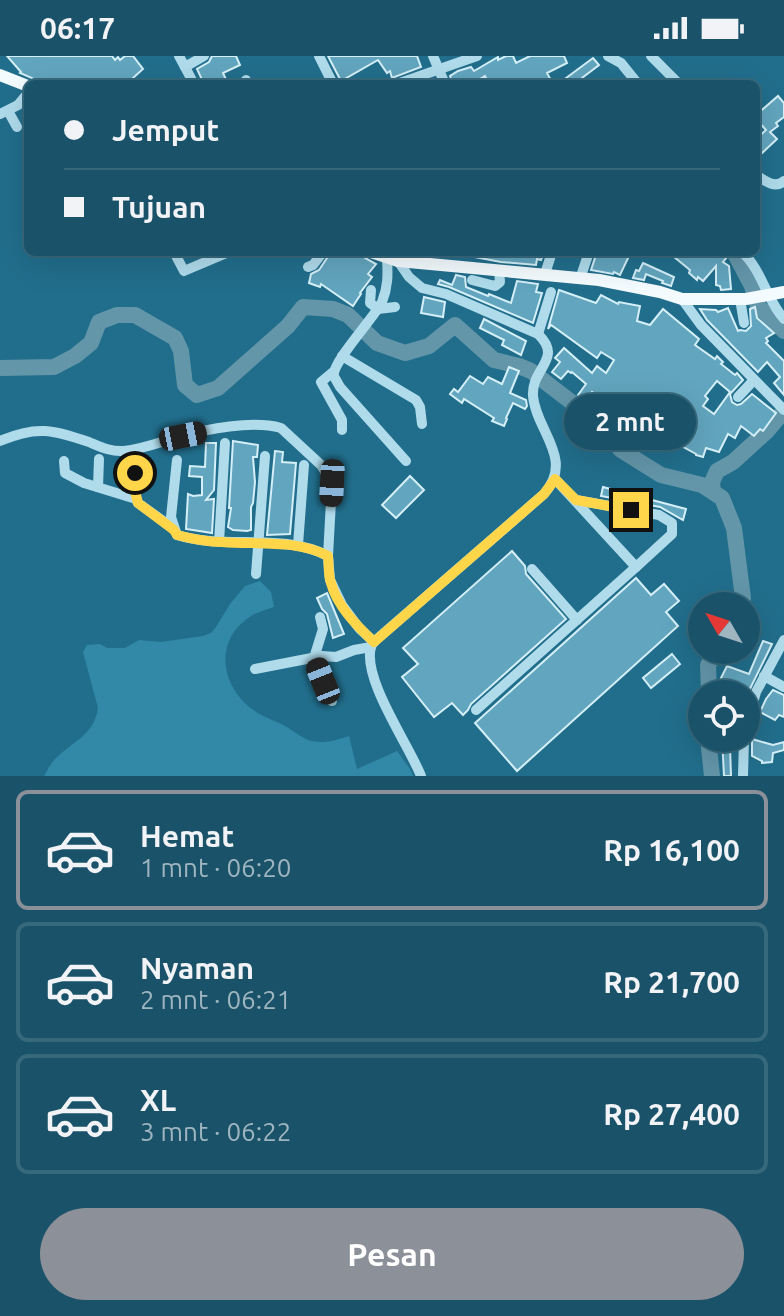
<!DOCTYPE html>
<html lang="id">
<head>
<meta charset="utf-8">
<style>
	:root { --surface:#195269; --page:#265c71; --text:#f1f3f6; --muted:#9fb6c0; --line:#37697d; --accent:#8c9099 }
	body { margin:0; font-family:Ubuntu,sans-serif; background:var(--page); color:var(--text); height:100vh; display:flex; flex-direction:column; font-size:30px; white-space:nowrap }
	* { box-sizing:border-box; margin:0 }
	p { font-size:26px; color:var(--muted) }
	.icon { flex:none; width:44px; height:44px; fill:none; stroke:currentColor; stroke-width:2; stroke-linecap:round; stroke-linejoin:round }
	.map { position:relative; height:720px; overflow:hidden }
	.sheet { display:flex; flex-direction:column; background:var(--surface); flex:1 }
	.sheet>* { flex:none }
	.guide { position:absolute; left:24px; top:24px; width:736px; height:176px; border-radius:12px; box-shadow:0 8px 32px #0002,0 0 0 2px var(--line); display:grid; align-content:center; height:176px; padding:0 40px; background:var(--surface) }
	.needle { width:52px; rotate:309deg }
	.controls { position:absolute; left:688px; top:536px; display:grid; gap:16px }
	.controls a { display:grid; place-items:center; width:72px; height:72px; border-radius:50%; background:var(--surface); box-shadow:0 8px 32px #0002,0 0 0 2px var(--line); font-size:40px }
	.end { position:absolute; width:36px; height:36px; margin:-18px; border:10px solid #ffd54a; background:#111; box-shadow:0 0 0 4px #111 }
	.from { border-radius:50% }
	.bubble { position:absolute; height:56px; border-radius:28px; background:var(--surface); box-shadow:0 8px 32px #0002,0 0 0 2px var(--line); font-size:26px; font-weight:600; line-height:56px; text-align:center }
	.car { position:absolute; width:24px; height:48px; margin:-24px -12px; border-radius:10px; box-shadow:0 0 6px 2px #0007; background:linear-gradient(#222 24%,#8ab4d8 0 40%,#222 0 76%,#8ab4d8 0 86%,#222 0) }
	.guide b { display:flex; align-items:center; gap:28px; height:76px; font-size:30px }
	.guide b+b { border-top:2px solid var(--line) }
	.guide i { width:20px; height:20px; background:var(--text) }
	ul { padding:14px 0 0; list-style:none }
	li { display:flex; align-items:center; gap:24px; height:120px; margin:0 16px 12px; padding:0 24px; border:4px solid var(--line); border-radius:12px }
	li div { flex:1 }
	li b { display:block; font-size:30px }
	li em { font-style:normal; font-weight:600 }
	li.selected { border-color:var(--accent) }
	li>.icon { width:72px; height:72px; stroke-width:1.5 }
	.button { display:flex; gap:16px; margin-top:auto; padding:16px 40px }
	.button a { flex:1; height:92px; border-radius:48px; background:var(--accent); color:#fff; font-size:32px; font-weight:600; line-height:92px; text-align:center }
	.status { display:flex; justify-content:space-between; align-items:center; height:56px; padding:0 40px; background:var(--surface); direction:ltr }
	.status svg { height:22px; fill:currentColor }
	.map>svg:first-child { display:block }
	.green { fill:#3288a7 }
	.lines { fill:none; stroke-linecap:round; stroke-linejoin:round }
	.river { stroke:#6396a9; stroke-width:16 }
	.building { fill:#62a5be; stroke:#d4eff8; stroke-width:2; fill-rule:evenodd }
	.minor { stroke:#afdbeb; stroke-width:10 }
	.major { stroke:#f4fbfe; stroke-width:12 }
	.route { stroke:#ffd54a; stroke-width:10 }
</style>
</head>
<body>
<div class="status"><b>06:17</b><svg viewBox="0 0 49 12"><path d="M0 12V9h3v3zM5 12V6h3v6zM10 12V3h3v9zM15 12V0h3v12zM26 1h20v11H26zM47 4h2v5h-2z"/></svg></div>
<div class="map">
<svg width="784" height="720" viewBox="0 0 784 720">
	<rect width="100%" height="100%" fill="#216e8c"/>
	<path class="green" d="M260 525 271 536 274 551C266 554 257 556 251 560 216 582 219 624 247 649 259 660 272 663 285 670 294 675 303 683 312 685 325 688 336 684 349 680L357 713 397 695 410 713 413 720H44C47 716 48 711 51 708 68 686 94 682 98 652L83 596 87 589 100 588 107 592H125L139 584 161 586 203 580 211 577 216 571 230 548 245 530Z"/>
	<g class="lines">
		<g class="river">
			<polyline points="734,196 752,230 758,250 784,275"/>
			<polyline points="0,312 54,311 75,300 91,287 99,266 117,259 135,259 175,282 181,295 185,329 197,339 218,332 288,270 303,251 333,253 348,259 377,287 405,297 429,290 455,269 494,304 519,310 531,315 596,365 621,394 661,419 702,429 722,442 734,472 743,542 739,550"/>
			<polyline points="713,436 712,426 717,415 733,406 767,375 784,355"/>
			<polyline points="709,638 708,609 717,594"/>
			<polyline points="708,682 712,720"/>
		</g>
	</g>
	<g class="building">
		<polygon points="7,0 112,0 115,4 118,1 120,4 125,0 133,0 143,13 133,22 139,28 37,28 32,22 20,17 21,16"/>
		<polygon points="212,0 236,0 240,9 223,17 228,28 204,28 197,13 209,6"/>
		<polygon points="328,0 417,0 421,11 392,22 390,15 387,17 378,4 341,25"/>
		<polygon points="506,0 513,0 516,7 530,0 564,0 567,7 547,17 553,28 489,28 485,20 472,28 453,28 450,20 458,15 471,11 474,15 498,1 498,4"/>
		<polygon points="593,2 599,9 582,22 586,28 558,28"/>
		<polygon points="778,40 784,47 784,61 776,67 778,70 770,76 777,83 761,98 756,93 756,83 766,74 756,63 756,59"/>
		<polygon points="331,196 360,196 365,202 376,208 368,218 372,221 360,237 361,238 353,250 321,228 320,231 309,227 311,218 319,214"/>
		<polygon points="469,196 544,196 541,204 537,203 536,209 501,206 469,200"/>
		<polygon points="597,196 626,196 630,198 620,219 614,216 613,218 591,214"/>
		<polygon points="668,196 722,196 727,201 723,206 729,210 731,233 721,234 720,230 716,229 716,210 703,225 698,221 697,224 689,217 690,214"/>
		<polygon points="643,207 674,221 671,230 662,227 663,225 646,218 644,224 633,222 636,214 639,215"/>
		<polygon points="456,219 465,221 466,231 488,240 489,238 511,247 517,225 538,228 536,236 542,237 533,267 449,231 438,228 440,224 452,229"/>
		<path d="M559 234 596 247 601 239 618 248 619 246 640 250 637 265 650 269 663 253 699 283 695 289 715 303 717 300 723 306 721 308 735 319 737 317 743 324 730 338 732 346 737 349 741 348 752 338 776 357 763 375 760 373 754 380 741 370 735 382 728 378 719 396 706 392 703 401 696 399V398L678 388 685 375 655 359 628 388 615 377 618 373 601 360 610 349 592 336 585 345 578 339 586 328 572 316 571 317 568 315 561 323 552 316 560 306 555 302 564 292 592 317 597 310 606 317 614 304 601 296 597 302 551 269 548 273ZM717 325 730 336 714 358 703 350 708 343 705 340ZM628 347 643 359 630 375 618 360Z"/>
		<polygon points="424,241 445,246 443,261 421,257"/>
		<polygon points="755,251 757,262 774,277 766,282 768,285 766,287 784,305 784,339 774,327 780,321 767,306 758,316 707,264 700,253 716,254 718,256 728,252 738,275 740,274 746,275 751,270 750,253"/>
		<polygon points="484,263 526,285 521,299 502,289 504,284 480,272"/>
		<polygon points="509,311 519,315 510,337 526,344 527,350 525,353 513,347 506,362 507,363 504,370 492,365 494,362 464,343 462,347 450,338 454,333 458,336 470,320 483,328 488,321 502,328"/>
		<polygon points="233,385 258,389 257,401 253,401 255,426 253,447 251,451 251,474 247,475 233,474 228,471 231,452 229,452"/>
		<polygon points="206,387 216,387 214,434 206,444 214,443 212,477 186,473 188,438 193,440 202,439 202,421 189,420 190,410 205,411"/>
		<polygon points="275,395 283,396 282,406 296,407 290,478 267,479"/>
		<polygon points="410,420 424,434 396,462 382,449"/>
		<polygon points="603,431 686,453 683,464 660,451 601,440"/>
		<polygon points="512,495 525,510 526,518 566,563 471,648 468,654 463,659 452,647 434,661 402,621 418,608 403,592"/>
		<polygon points="636,522 651,539 664,528 679,545 666,556 678,570 517,715 475,667"/>
		<polygon points="327,537 344,578 333,582 327,558 322,553 317,542"/>
		<polygon points="763,585 772,588 747,639 721,636 721,622 727,610 749,618"/>
		<polygon points="672,598 680,608 651,632 643,622"/>
		<polygon points="773,634 784,639 784,661 779,659 775,664 760,656 766,643"/>
		<polygon points="722,682 736,682 736,690 730,690 731,720 724,720"/>
		<polygon points="752,683 773,689 784,686 784,694 773,697 772,706 762,707 762,705 752,700"/>
	</g>
	<g class="lines">
		<g class="minor">
			<polyline points="179,0 194,28"/>
			<polyline points="319,0 333,28"/>
			<polyline points="433,0 445,28"/>
			<polyline points="608,0 621,7 638,28"/>
			<polyline points="651,0 679,28"/>
			<polyline points="185,11 204,0"/>
			<polyline points="246,24 247,28"/>
			<polyline points="397,28 477,0"/>
			<polyline points="8,55 17,71"/>
			<polyline points="0,58 18,49 28,37"/>
			<path d="M756 119C765 125 775 133 784 125"/>
			<polyline points="174,196 184,215 229,196"/>
			<path d="M742 196C762 214 766 243 784 263"/>
			<path d="M387 203C388 219 388 231 382 246 374 262 331 307 334 320 334 321 339 329 340 331L406 405"/>
			<path d="M398 205 409 221 422 232 446 238 538 278C564 303 531 312 533 340 536 375 575 403 544 438L384 577C380 581 373 585 371 591 362 623 409 689 421 720"/>
			<polyline points="308,211 313,209 323,196"/>
			<polyline points="545,218 552,196"/>
			<polyline points="580,223 589,196"/>
			<polyline points="472,224 495,230 500,226 499,214"/>
			<polyline points="371,234 370,247 378,253 395,251"/>
			<polyline points="682,243 701,269 784,354"/>
			<polyline points="740,243 744,267"/>
			<polyline points="538,278 551,236"/>
			<polyline points="342,300 416,344 420,351 422,368"/>
			<polyline points="333,316 321,326 342,364 342,374"/>
			<polyline points="738,341 754,324"/>
			<path d="M0 385C37 369 53 374 89 386 101 391 111 396 124 395 143 393 160 386 178 381 207 373 252 364 281 372L321 409 332 427 328 500 330 524 342 549 359 572 374 586"/>
			<polyline points="136,399 136,443 138,447 173,472"/>
			<path d="M177 404 171 461 177 479C225 494 282 476 328 500"/>
			<polyline points="64,405 65,417 84,427 136,443"/>
			<polyline points="98,431 99,403"/>
			<polyline points="576,444 659,459 672,467 672,478 636,511"/>
			<polyline points="219,486 225,387"/>
			<polyline points="298,489 304,409"/>
			<polyline points="532,513 577,564"/>
			<polyline points="256,518 265,400"/>
			<polyline points="320,561 323,573 314,602 332,645"/>
			<polyline points="255,613 322,600 336,601 354,594 371,591"/>
			<polyline points="764,620 784,631"/>
			<polyline points="476,654 636,511 555,423"/>
			<polyline points="746,673 756,636 784,584"/>
			<polyline points="743,720 744,682"/>
		</g>
		<g class="major">
			<polyline points="0,19 28,30"/>
			<polyline points="371,196 398,205 599,224 660,236 682,243 746,243 784,236"/>
		</g>
	</g>
	<g class="lines">
		<path class="route" d="M135 417V435L138 447 174 474 177 479C192 483 207 486 222 486 257 489 296 483 328 500 329 509 328 519 331 527 337 550 357 570 374 586L544 438 555 423 576 444 631 454"/>
	</g>
</svg>
<div class="controls">
<a><svg class="needle" viewBox="-14 -14 28 28"><path d="M0-13l5 13h-10z" fill="#e53935"/><path d="M0 13l5-13h-10z" fill="#9fb6c0"/></svg></a>
<a><svg class="icon" aria-label="locate" viewBox="0 0 24 24"><circle cx="12" cy="12" r="6"/><path d="M12 2v4M12 18v4M2 12h4M18 12h4"/></svg></a>
</div>
<i class="end from" style="left:135px;top:417px"></i>
<i class="end" style="left:631px;top:454px"></i>
<div class="bubble" style="left:564px;top:338px;width:132px">2 mnt</div>
<i class="car" style="left:183px;top:380px;rotate:79deg"></i>
<i class="car" style="left:332px;top:427px;rotate:183deg"></i>
<i class="car" style="left:323px;top:625px;rotate:338deg"></i>
<div class="guide">
<b><i class="from"></i>Jemput</b>
<b><i></i>Tujuan</b>
</div>
</div>
<section class="sheet">
<ul>
<li class="selected"><svg class="icon" aria-label="car" viewBox="0 0 24 24"><path d="M5 17H2v-5l4-1 3-4h7l3 4 3 1v5h-3M9 17h6M6 11h13"/><circle cx="7" cy="17" r="2"/><circle cx="17" cy="17" r="2"/></svg><div><b>Hemat</b><p>1 mnt · 06:20</p></div><em>Rp 16,100</em></li>
<li><svg class="icon" aria-label="car" viewBox="0 0 24 24"><path d="M5 17H2v-5l4-1 3-4h7l3 4 3 1v5h-3M9 17h6M6 11h13"/><circle cx="7" cy="17" r="2"/><circle cx="17" cy="17" r="2"/></svg><div><b>Nyaman</b><p>2 mnt · 06:21</p></div><em>Rp 21,700</em></li>
<li><svg class="icon" aria-label="car" viewBox="0 0 24 24"><path d="M5 17H2v-5l4-1 3-4h7l3 4 3 1v5h-3M9 17h6M6 11h13"/><circle cx="7" cy="17" r="2"/><circle cx="17" cy="17" r="2"/></svg><div><b>XL</b><p>3 mnt · 06:22</p></div><em>Rp 27,400</em></li>
</ul>
<div class="button"><a>Pesan</a></div>
</section>
</body>
</html>
